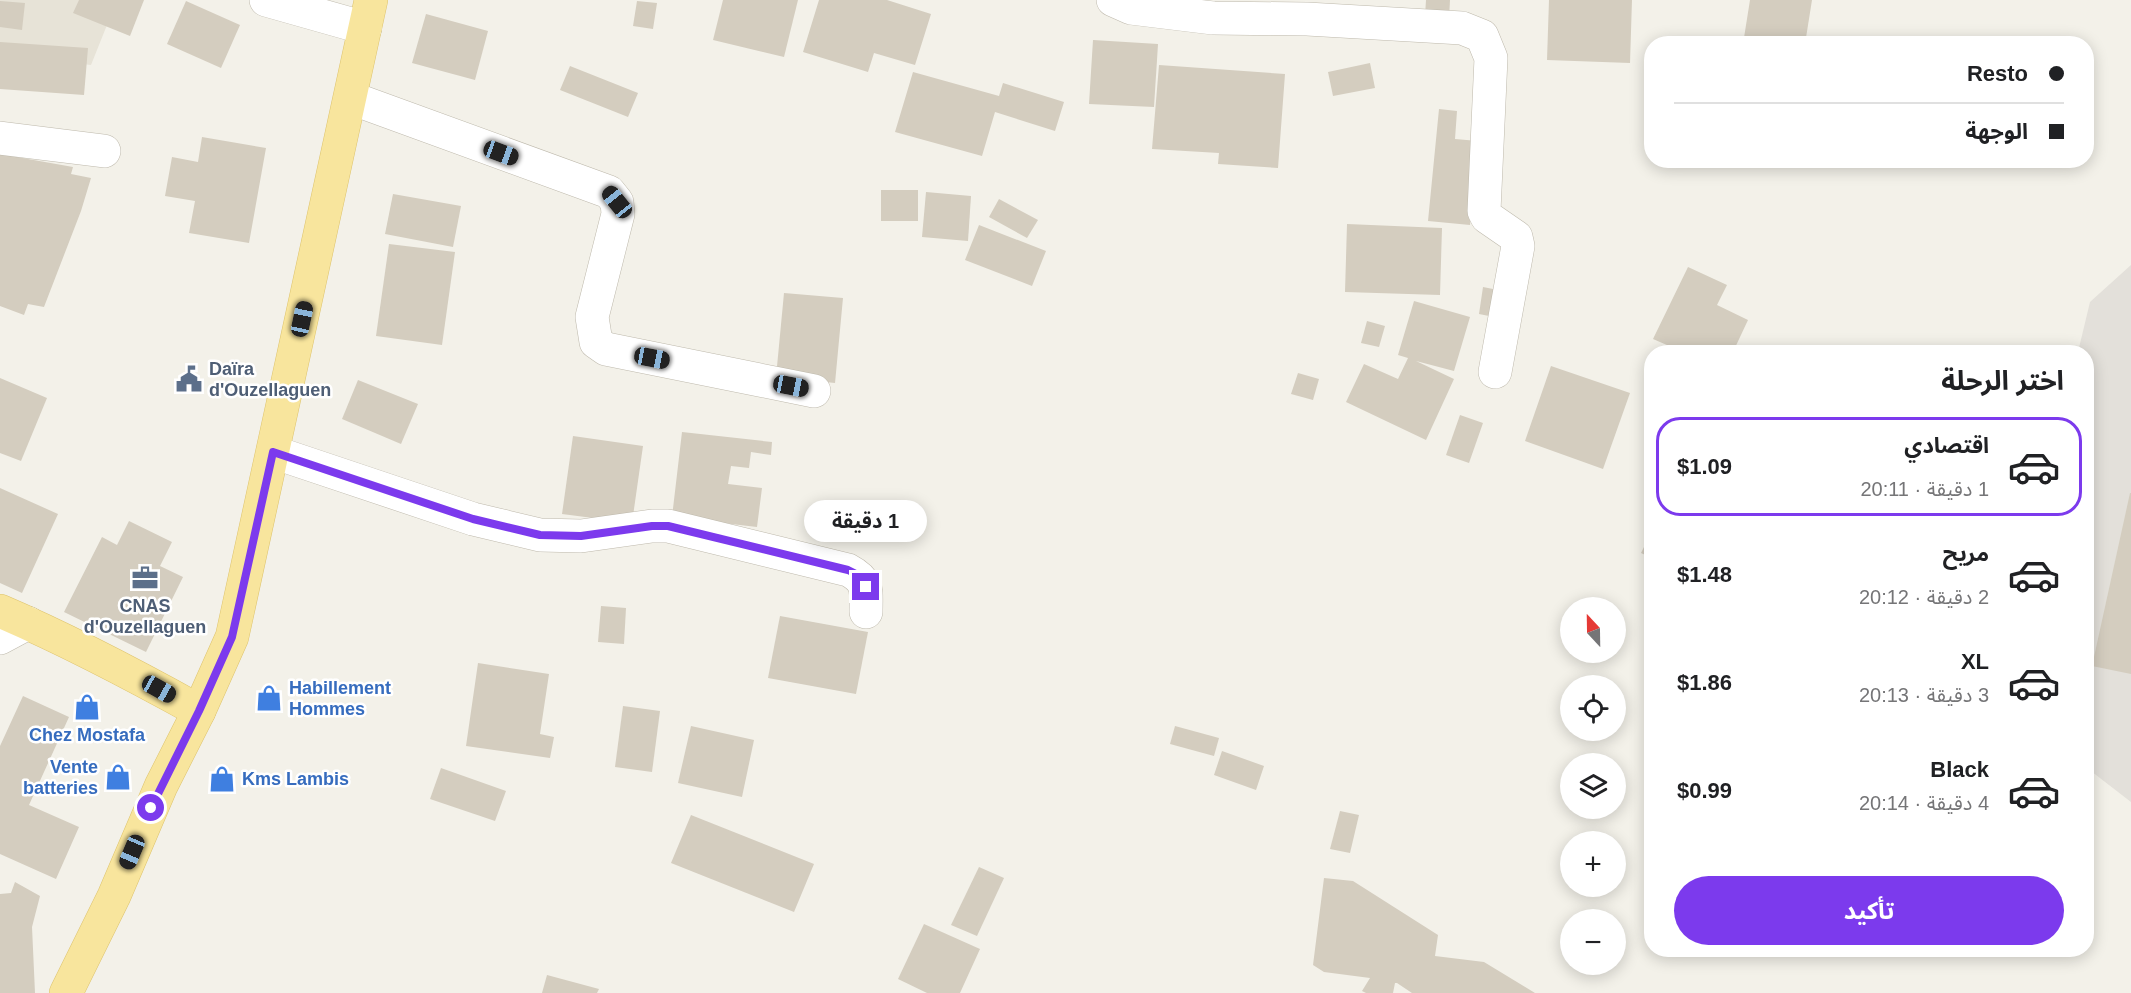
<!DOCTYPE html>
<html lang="ar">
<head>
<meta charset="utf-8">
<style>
	:root { --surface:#fff; --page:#f2f2f2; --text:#202124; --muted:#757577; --line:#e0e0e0; --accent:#7c3aed }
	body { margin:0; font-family:Arial,"Noto Sans Arabic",sans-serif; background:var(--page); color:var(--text); direction:rtl; height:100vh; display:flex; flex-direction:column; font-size:22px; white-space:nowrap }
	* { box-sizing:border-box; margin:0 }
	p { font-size:20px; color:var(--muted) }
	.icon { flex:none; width:33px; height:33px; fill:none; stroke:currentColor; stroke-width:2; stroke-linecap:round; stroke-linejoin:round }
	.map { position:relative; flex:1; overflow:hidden; direction:ltr }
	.drawer { position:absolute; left:1644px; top:345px; width:450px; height:612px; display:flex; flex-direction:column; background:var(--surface); border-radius:24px; box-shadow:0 3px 15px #0003; direction:rtl }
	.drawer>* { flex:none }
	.hud { position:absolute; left:1644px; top:36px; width:450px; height:132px; border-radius:24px; box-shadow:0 3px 15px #0003; direction:rtl; display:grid; align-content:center; height:132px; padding:0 30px; background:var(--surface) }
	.needle { width:39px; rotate:338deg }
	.buttons { position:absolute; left:1560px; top:597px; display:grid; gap:12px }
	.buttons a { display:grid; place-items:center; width:66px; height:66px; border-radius:50%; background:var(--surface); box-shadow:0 3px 15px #0003; font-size:30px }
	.end { position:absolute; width:27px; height:27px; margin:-14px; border:8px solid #7c3aed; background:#fff; box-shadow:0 0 0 3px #fff }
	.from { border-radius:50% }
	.bubble { position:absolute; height:42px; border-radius:21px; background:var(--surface); box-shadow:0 3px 15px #0003; font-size:20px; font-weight:700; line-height:42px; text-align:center; direction:rtl }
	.car { position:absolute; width:18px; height:36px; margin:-18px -9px; border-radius:8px; box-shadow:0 0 4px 2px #0007; background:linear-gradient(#222 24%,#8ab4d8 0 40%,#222 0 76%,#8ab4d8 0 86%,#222 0) }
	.hud b { display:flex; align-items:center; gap:21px; height:57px; font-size:22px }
	.hud b+b { border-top:2px solid var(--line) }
	.hud i { width:15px; height:15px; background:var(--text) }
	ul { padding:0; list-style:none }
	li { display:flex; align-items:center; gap:18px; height:99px; margin:0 12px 9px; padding:0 18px; border:3px solid transparent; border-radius:24px }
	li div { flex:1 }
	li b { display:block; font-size:22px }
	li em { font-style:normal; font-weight:700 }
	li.on { border-color:var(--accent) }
	li>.icon { width:54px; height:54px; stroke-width:1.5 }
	h2 { padding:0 30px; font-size:27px; line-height:72px }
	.action { display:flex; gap:12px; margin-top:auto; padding:12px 30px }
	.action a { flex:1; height:69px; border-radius:36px; background:var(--accent); color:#fff; font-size:24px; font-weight:700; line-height:69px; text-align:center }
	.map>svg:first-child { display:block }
	.residential { fill:#e7e3d7 }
	.industrial { fill:#e3e0da }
	.building { fill:#d4cdbf }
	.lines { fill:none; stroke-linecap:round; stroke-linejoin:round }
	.minor-casing { stroke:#beb9ac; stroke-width:34 }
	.major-casing { stroke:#ddc36d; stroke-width:34 }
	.minor { stroke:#fff; stroke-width:33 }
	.major { stroke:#f8e59d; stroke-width:33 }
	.route { stroke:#7c3aed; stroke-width:8 }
	.labels { text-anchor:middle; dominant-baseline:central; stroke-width:5; stroke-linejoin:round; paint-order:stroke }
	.service-label { font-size:18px; font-weight:bold; fill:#4e5e75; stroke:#fff; text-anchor:start }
	.shop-label { font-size:18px; font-weight:bold; fill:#366cbe; stroke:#fff; text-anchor:start }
</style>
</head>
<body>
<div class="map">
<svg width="2131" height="993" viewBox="0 0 2131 993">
	<rect width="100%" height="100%" fill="#f3f1e9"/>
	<polygon class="residential" points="0,0 117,0 91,65 0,55"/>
	<polygon class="industrial" points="2131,265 2131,802 2087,768 2086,352 2078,352 2090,302"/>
	<g class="building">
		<polygon points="79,0 144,0 130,36 73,13"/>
		<polygon points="723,0 798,0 784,57 713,40"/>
		<polygon points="819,0 887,0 931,14 915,65 874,53 868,72 803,52"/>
		<polygon points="1426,0 1450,0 1449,19 1425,17"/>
		<polygon points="1549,0 1632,0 1630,63 1547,60"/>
		<polygon points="1750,0 1812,0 1805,44 1743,44"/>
		<polygon points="0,1 25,3 22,30 0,27"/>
		<polygon points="186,1 240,25 221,68 167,44"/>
		<polygon points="637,1 657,3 653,29 633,26"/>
		<polygon points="426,14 488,31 475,80 412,63"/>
		<polygon points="1093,40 1158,44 1154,107 1089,104"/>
		<polygon points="0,42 88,48 84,95 0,89"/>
		<polygon points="1370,63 1375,88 1333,96 1328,72"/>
		<polygon points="1159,65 1285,74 1278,168 1218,164 1219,153 1152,149"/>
		<polygon points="570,66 638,93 628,117 560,90"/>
		<polygon points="913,72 999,96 1003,83 1064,102 1055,131 995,112 982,156 895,132"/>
		<polygon points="1439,109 1457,111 1455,139 1478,141 1470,225 1428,221"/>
		<polygon points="202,137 266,148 249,243 189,233 195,201 165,196 172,157 198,162"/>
		<polygon points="0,154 73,167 71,174 91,178 81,211 44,307 28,304 24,315 0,306"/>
		<rect x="881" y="190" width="37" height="31"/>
		<polygon points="926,192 971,196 968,241 922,237"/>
		<polygon points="393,194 461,206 453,247 385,234"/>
		<polygon points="999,199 1038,220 1027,238 989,217"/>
		<polygon points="1347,224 1442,228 1440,295 1345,292"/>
		<polygon points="979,225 1046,251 1032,286 965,260"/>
		<polygon points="389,244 455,252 442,345 376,336"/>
		<polygon points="1688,267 1727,285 1717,305 1748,320 1733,352 1683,352 1653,339"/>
		<polygon points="1483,287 1503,291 1499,318 1479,314"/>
		<polygon points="784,293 843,298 835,383 776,377"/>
		<polygon points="1414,301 1470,317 1454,371 1416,361 1454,379 1426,440 1346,402 1364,364 1398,379 1408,358 1398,355"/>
		<polygon points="1367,321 1385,326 1379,347 1361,343"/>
		<polygon points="1551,366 1630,393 1603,469 1525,441"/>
		<polygon points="1298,373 1319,379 1313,400 1291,394"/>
		<polygon points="0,378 47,398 21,461 0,453"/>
		<polygon points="358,380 418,404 401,444 342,419"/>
		<polygon points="1460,415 1483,423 1469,463 1446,455"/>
		<polygon points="682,432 772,442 771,455 751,452 749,468 731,466 728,484 762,488 757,527 672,517"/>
		<polygon points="573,436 643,446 632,523 562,514"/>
		<polygon points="0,488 58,514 22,593 0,583"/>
		<polygon points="2130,493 2131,493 2131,674 2092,666"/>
		<polygon points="129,521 172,542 160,566 183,577 146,652 64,612 102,537 117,545"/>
		<polygon points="1652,531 1652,558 1641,553"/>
		<polygon points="601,606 626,608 624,644 598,642"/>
		<polygon points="780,616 868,632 856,694 768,678"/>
		<polygon points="478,663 549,674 540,734 554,737 550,758 466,746"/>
		<polygon points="23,696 69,717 29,805 79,827 56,879 0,854 0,746"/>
		<polygon points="623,706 660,711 652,772 615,767"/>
		<polygon points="691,726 754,740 742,797 678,783"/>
		<polygon points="1175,726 1219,738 1214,756 1170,744"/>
		<polygon points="1222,751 1264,766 1256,790 1214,775"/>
		<polygon points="441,768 506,791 495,821 430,799"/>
		<polygon points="1340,811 1359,815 1350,853 1330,849"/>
		<polygon points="691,815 814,864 794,912 671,863"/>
		<polygon points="979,867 1004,878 977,936 951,925"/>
		<polygon points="1324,878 1353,881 1438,935 1435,956 1484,962 1535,993 1412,993 1397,983 1395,983 1393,993 1366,993 1362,991 1370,978 1324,972 1313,965"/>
		<polygon points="15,882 40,896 32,927 35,993 0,993 0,894 11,893"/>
		<polygon points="924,924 980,949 960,993 927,993 898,979"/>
		<polygon points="547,975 599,989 597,993 542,993"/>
	</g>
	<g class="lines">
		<g class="minor-casing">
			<g id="minor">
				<polyline points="266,0 365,28"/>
				<polyline points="1113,0 1131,8 1213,18 1307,19 1462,28 1482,36 1491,58 1484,211 1487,217 1516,237 1518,246 1495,372"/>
				<polyline points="351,98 609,192 617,202 618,214 592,317 596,342 606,349 814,391"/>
				<polyline points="0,138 104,151"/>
				<path d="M273 452 473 519 540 535 581 536 652 526H668L848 570C869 581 866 590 866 612"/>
				<polyline points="0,638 28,623"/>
			</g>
		</g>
		<g class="major-casing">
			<g id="major">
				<path d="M0 611C68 640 134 675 199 711"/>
				<polyline points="66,993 114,896 161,786 199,711 232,637 371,0"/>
			</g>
		</g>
		<use href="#minor" class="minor"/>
		<use href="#major" class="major"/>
	</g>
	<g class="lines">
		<polyline class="route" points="151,808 199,711 232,637 273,452 473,519 540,535 581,536 652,526 668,526 848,570 860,576 866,587"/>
	</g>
	<defs>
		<g id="civic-bare" transform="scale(2.07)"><path d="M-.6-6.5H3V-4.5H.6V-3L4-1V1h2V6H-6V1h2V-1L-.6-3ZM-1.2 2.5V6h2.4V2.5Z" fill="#5c6f8a" stroke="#fff" stroke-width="2.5" paint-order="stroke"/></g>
		<g id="office-bare" transform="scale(2.07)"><path d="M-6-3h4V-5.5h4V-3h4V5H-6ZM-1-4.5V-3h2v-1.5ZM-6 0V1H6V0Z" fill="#5c6f8a" stroke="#fff" stroke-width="2.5" paint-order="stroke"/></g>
		<g id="shop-bare" transform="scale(2.07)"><path d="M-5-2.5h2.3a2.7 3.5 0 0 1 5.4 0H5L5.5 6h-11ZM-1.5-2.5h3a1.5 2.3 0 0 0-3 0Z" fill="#3f7fe0" stroke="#fff" stroke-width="2.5" paint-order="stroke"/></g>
	</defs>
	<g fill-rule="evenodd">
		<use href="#civic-bare" x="189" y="379"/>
		<use href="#office-bare" x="145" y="578"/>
		<use href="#shop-bare" x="269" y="698"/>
		<use href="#shop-bare" x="87" y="707"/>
		<use href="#shop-bare" x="118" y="777"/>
		<use href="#shop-bare" x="222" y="779"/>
	</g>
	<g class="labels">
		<g class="service-label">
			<text x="209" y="369">Daïra<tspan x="209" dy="21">d'Ouzellaguen</tspan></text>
			<text x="145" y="606" text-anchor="middle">CNAS<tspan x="145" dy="21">d'Ouzellaguen</tspan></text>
		</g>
		<g class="shop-label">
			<text x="289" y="688">Habillement<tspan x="289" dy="21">Hommes</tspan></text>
			<text x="87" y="735" text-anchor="middle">Chez Mostafa</text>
			<text x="98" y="767" text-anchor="end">Vente<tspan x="98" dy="21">batteries</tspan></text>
			<text x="242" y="779">Kms Lambis</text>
		</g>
	</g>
</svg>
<div class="buttons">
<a><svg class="needle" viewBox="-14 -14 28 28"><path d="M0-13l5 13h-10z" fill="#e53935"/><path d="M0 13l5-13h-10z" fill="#757577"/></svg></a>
<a><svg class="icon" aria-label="locate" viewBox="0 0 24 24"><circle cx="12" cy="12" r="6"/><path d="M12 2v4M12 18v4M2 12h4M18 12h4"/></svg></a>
<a><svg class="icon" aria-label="layers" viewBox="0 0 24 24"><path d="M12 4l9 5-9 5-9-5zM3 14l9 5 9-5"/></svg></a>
<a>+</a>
<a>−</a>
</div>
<i class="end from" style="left:151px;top:808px"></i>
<i class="end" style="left:866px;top:587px"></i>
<div class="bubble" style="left:804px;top:500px;width:123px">1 دقيقة</div>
<i class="car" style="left:501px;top:153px;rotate:110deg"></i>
<i class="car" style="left:617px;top:202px;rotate:321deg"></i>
<i class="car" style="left:302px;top:319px;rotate:12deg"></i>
<i class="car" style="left:652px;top:358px;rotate:101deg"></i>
<i class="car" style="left:791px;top:386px;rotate:101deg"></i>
<i class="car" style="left:159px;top:689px;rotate:119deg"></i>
<i class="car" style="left:132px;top:852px;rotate:203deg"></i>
<div class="hud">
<b><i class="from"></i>Resto</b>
<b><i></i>الوجهة</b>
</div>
<section class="drawer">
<h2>اختر الرحلة</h2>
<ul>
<li class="on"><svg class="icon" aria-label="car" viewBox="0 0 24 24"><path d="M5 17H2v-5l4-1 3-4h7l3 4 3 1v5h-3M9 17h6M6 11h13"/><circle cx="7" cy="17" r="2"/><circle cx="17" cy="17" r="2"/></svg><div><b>اقتصادي</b><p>1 دقيقة · 20:11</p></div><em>$1.09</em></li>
<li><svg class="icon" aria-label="car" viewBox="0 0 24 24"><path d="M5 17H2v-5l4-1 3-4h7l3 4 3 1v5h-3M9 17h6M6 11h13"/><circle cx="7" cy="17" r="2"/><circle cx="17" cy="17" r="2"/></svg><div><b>مريح</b><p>2 دقيقة · 20:12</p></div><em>$1.48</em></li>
<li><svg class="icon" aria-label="car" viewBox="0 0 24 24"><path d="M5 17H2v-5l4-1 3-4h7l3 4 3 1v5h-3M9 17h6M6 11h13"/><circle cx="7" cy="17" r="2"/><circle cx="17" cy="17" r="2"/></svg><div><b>XL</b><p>3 دقيقة · 20:13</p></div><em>$1.86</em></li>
<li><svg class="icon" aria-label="car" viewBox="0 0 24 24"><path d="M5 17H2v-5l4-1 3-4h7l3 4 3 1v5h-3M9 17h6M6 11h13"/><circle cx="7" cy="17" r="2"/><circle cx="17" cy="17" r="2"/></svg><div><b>Black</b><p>4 دقيقة · 20:14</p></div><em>$0.99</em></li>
</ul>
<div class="action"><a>تأكيد</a></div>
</section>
</div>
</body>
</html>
